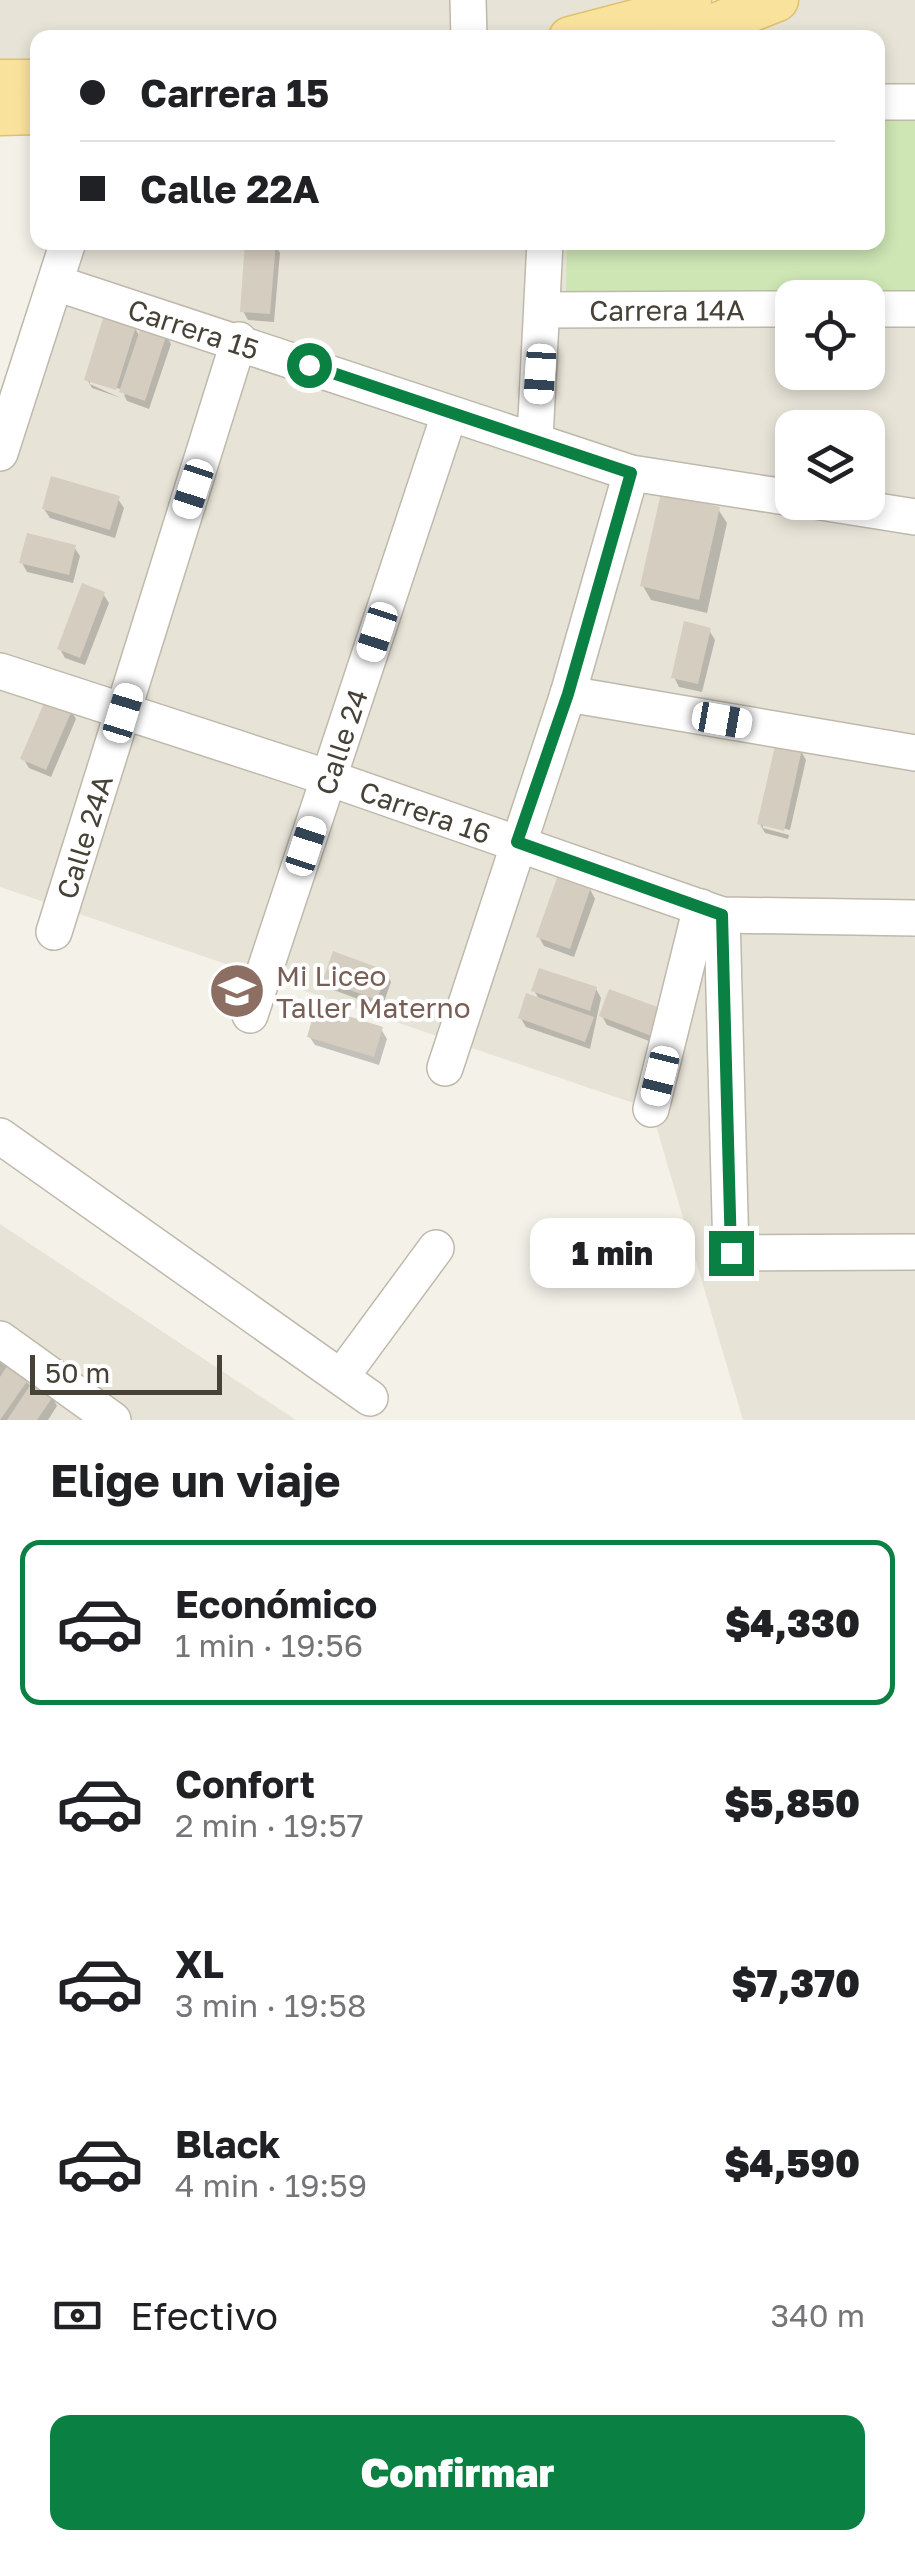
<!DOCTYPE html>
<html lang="es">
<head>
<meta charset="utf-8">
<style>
	:root { --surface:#fff; --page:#f6f6f6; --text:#202124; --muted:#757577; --line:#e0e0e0; --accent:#0b8043 }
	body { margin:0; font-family:"Golos Text",sans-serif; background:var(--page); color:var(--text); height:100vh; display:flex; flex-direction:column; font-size:38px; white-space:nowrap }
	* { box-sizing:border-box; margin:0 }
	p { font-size:32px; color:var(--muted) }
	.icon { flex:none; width:55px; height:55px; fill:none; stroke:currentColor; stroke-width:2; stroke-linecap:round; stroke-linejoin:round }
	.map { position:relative; height:1420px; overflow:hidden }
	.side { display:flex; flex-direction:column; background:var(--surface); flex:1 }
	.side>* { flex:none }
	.guide { position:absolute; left:30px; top:30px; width:855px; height:220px; border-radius:20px; box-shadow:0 5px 15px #0003; display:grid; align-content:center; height:220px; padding:0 50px; background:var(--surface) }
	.buttons { position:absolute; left:775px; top:280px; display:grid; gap:20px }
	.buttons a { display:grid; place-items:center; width:110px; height:110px; border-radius:20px; background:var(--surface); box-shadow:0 5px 15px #0003; font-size:50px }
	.scale { position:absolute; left:30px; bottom:25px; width:192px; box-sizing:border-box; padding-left:10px; border:5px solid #474238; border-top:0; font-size:28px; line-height:35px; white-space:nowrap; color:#474238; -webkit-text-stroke:8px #fff; paint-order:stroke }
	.end { position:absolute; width:45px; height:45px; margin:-22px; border:12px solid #0b8043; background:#fff; box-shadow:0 0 0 5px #fff }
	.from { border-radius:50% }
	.bubble { position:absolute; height:70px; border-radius:20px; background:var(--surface); box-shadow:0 5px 15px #0003; font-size:32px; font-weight:800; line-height:70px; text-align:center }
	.car { position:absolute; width:30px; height:60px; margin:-30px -15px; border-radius:12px; box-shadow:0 0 8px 2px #0007; background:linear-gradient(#fff 24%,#345 0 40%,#fff 0 76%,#345 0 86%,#fff 0) }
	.guide b { display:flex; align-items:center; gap:35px; height:95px; font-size:38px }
	.guide b+b { border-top:2px solid var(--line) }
	.guide i { width:25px; height:25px; background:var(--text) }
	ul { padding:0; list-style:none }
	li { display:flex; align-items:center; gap:30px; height:165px; margin:0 20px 15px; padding:0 30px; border:5px solid transparent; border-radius:20px }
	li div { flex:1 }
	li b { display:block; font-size:38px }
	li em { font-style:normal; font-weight:800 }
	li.current { border-color:var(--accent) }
	li>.icon { width:90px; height:90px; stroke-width:1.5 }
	h2 { padding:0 50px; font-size:45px; line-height:120px }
	.pay { display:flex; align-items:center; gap:25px; height:110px; padding:0 50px; font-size:38px }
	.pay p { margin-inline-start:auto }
	.action { display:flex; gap:20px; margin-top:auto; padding:20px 50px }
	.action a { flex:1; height:115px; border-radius:20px; background:var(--accent); color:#fff; font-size:40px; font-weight:800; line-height:115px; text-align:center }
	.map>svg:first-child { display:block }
	.residential { fill:#e7e3d7; fill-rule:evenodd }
	.green { fill:#cde6b4 }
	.shadow { fill:#0003 }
	.building { fill:#d5cdbf }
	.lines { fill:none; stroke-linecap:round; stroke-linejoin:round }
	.minor-casing { stroke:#bfb9ac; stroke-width:38 }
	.major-casing { stroke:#dec26d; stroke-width:45 }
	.minor { stroke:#fff; stroke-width:35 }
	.major { stroke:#f9e39c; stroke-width:42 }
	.route { stroke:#0b8043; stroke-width:12 }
	.labels { text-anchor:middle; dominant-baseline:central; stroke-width:8; stroke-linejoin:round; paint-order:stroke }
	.street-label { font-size:28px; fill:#474238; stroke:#fff }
	.education-label { font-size:28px; fill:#785e54; stroke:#fff; text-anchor:start }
</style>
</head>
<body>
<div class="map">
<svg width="915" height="1420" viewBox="0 0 915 1420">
	<rect width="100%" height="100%" fill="#f4f1e9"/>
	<g class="residential">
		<polygon points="0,0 690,0 570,37 38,38 37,81 0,81"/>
		<path d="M777 0H915V1420H743L651 1109 0 887V444L66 243 878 242V38L682 37ZM792 298H868V372H792ZM792 428H868V502H792Z"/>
		<polygon points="0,1224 296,1420 0,1420"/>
	</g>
	<polygon class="green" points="915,115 915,295 566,292 567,243 878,242 878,117"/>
	<g class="shadow">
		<polygon points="274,244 280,253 274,322 248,320 243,311"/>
		<polygon points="135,328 140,337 166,335 171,344 149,409 127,401 124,395 129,392 90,379 90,384 121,398 92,388 87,379"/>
		<polygon points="118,499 124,508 115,538 50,518 44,509"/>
		<polygon points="718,509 727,523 707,613 651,600 643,586"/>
		<polygon points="74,547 80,556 73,583 27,572 22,563"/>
		<polygon points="103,594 109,603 85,665 65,658 60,649"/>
		<polygon points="709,630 715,640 702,692 679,687 674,677"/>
		<polygon points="71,710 76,719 51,777 29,768 23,758"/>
		<polygon points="801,751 806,760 790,830 763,823 763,828 789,835 788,839 765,833 760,824"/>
		<polygon points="590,889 595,899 574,957 544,946 539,937"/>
		<polygon points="386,973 391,982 382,1008 331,989 326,980"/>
		<polygon points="596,989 601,998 590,1049 526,1027 520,1017 540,1000 534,991"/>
		<polygon points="611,992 662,1046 607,1025 602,1016"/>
		<polygon points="381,1029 387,1039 379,1065 315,1045 309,1036"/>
		<polygon points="0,1358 32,1387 52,1396 57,1406 48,1420 0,1420"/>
	</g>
	<g class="building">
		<polygon points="245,242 276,242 270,314 240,312"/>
		<polygon points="104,315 136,326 116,390 84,380"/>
		<polygon points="142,324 167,333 145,401 119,392"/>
		<polygon points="51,476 120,496 110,530 42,509"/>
		<polygon points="661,493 720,507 699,600 640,586"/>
		<polygon points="27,533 76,545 69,575 19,563"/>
		<polygon points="82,583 105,592 80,658 57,649"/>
		<polygon points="684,621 711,628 698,684 671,678"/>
		<polygon points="47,696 73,708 46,770 20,759"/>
		<polygon points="776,742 802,749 784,831 757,824"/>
		<polygon points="558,875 591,887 570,949 536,937"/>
		<polygon points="333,951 387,971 377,1000 323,980"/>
		<polygon points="539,968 597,987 590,1011 531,991"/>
		<polygon points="609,989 668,1011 657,1038 599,1016"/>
		<polygon points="526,993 594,1017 585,1042 518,1018"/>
		<polygon points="316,1006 383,1027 374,1057 307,1037"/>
		<polygon points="9,1363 30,1377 0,1420 0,1377"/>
		<polygon points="33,1381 54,1395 37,1420 7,1420"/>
	</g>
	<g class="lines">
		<g class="minor-casing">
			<g id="minor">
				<polyline points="468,0 469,38"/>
				<polyline points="878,102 915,102"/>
				<path id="s1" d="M56 283 631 473 792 498"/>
				<polyline points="868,309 915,309"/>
				<path id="s2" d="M545 310 792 309"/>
				<polyline points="535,439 545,242"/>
				<polyline points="0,453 68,242"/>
				<polyline points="821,502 915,517"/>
				<path id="s3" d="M0 671 329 778 722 915 915 918"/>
				<polyline points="568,694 915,753"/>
				<polyline points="722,915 731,1253 915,1252"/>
				<path id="s4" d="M54 932 239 340"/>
				<path id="s5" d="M250 1015 449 415"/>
				<polyline points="445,1068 568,694 631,473"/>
				<polyline points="651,1109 701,907"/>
				<polyline points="0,1136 370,1398"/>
				<polyline points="0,1339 113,1420"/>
				<polyline points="341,1377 436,1248"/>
			</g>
		</g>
		<g class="major-casing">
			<g id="major">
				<polyline points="570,38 639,20 690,0"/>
				<polyline points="682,38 777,0"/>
				<polyline points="0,81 38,81"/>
				<polyline points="0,114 38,113"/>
			</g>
		</g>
		<use href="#minor" class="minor"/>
		<use href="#major" class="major"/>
	</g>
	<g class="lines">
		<polyline class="route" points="309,365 631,473 568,694 517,842 722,915 731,1253"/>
	</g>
	<defs>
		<g id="school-disc" transform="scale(2.875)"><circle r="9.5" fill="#8d6e63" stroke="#fff"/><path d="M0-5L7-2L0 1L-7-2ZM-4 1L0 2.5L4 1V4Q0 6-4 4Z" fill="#fff"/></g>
	</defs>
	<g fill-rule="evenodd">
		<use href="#school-disc" x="237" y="991"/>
	</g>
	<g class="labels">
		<g class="street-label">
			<text stroke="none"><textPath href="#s2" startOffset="122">Carrera 14A</textPath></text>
			<text stroke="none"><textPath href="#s1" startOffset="145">Carrera 15</textPath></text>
			<text stroke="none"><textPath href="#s5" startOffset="288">Calle 24</textPath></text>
			<text stroke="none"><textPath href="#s3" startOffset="448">Carrera 16</textPath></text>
			<text stroke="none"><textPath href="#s4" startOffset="100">Calle 24A</textPath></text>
		</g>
		<g class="education-label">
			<text x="276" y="975">Mi Liceo<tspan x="276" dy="32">Taller Materno</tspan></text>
		</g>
	</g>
</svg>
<div class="buttons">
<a><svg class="icon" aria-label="locate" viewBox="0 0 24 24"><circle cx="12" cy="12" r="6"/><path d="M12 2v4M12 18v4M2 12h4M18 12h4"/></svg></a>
<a><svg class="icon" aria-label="layers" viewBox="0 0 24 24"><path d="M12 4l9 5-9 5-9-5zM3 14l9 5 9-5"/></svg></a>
</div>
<div class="scale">50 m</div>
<i class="end from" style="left:309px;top:365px"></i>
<i class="end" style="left:731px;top:1253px"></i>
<div class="bubble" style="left:530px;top:1218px;width:165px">1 min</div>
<i class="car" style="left:540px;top:374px;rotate:184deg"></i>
<i class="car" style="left:193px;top:489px;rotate:198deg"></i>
<i class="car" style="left:377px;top:632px;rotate:198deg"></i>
<i class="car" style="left:123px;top:713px;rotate:17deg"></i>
<i class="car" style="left:722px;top:720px;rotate:100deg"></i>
<i class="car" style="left:306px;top:846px;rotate:18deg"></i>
<i class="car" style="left:660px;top:1076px;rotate:194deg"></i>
<div class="guide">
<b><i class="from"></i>Carrera 15</b>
<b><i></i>Calle 22A</b>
</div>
</div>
<section class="side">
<h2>Elige un viaje</h2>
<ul>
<li class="current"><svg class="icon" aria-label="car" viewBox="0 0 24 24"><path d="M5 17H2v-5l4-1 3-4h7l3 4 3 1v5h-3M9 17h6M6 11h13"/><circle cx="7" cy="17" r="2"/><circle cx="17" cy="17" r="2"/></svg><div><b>Económico</b><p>1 min · 19:56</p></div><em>$4,330</em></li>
<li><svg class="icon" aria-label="car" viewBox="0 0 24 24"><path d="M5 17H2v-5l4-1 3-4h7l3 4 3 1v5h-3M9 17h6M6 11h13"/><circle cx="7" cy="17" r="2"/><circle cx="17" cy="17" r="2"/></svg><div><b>Confort</b><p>2 min · 19:57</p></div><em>$5,850</em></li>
<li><svg class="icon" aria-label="car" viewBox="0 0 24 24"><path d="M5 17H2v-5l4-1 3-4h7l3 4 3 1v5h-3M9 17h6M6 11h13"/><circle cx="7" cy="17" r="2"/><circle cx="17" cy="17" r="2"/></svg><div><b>XL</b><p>3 min · 19:58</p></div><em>$7,370</em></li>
<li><svg class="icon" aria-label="car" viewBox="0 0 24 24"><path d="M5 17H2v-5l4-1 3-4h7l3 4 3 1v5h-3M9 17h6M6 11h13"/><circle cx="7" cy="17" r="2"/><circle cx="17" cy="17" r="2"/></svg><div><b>Black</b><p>4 min · 19:59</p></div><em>$4,590</em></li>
</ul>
<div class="pay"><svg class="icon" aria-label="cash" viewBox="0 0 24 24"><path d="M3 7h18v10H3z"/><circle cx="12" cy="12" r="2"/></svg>Efectivo<p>340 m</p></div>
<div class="action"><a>Confirmar</a></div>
</section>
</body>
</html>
